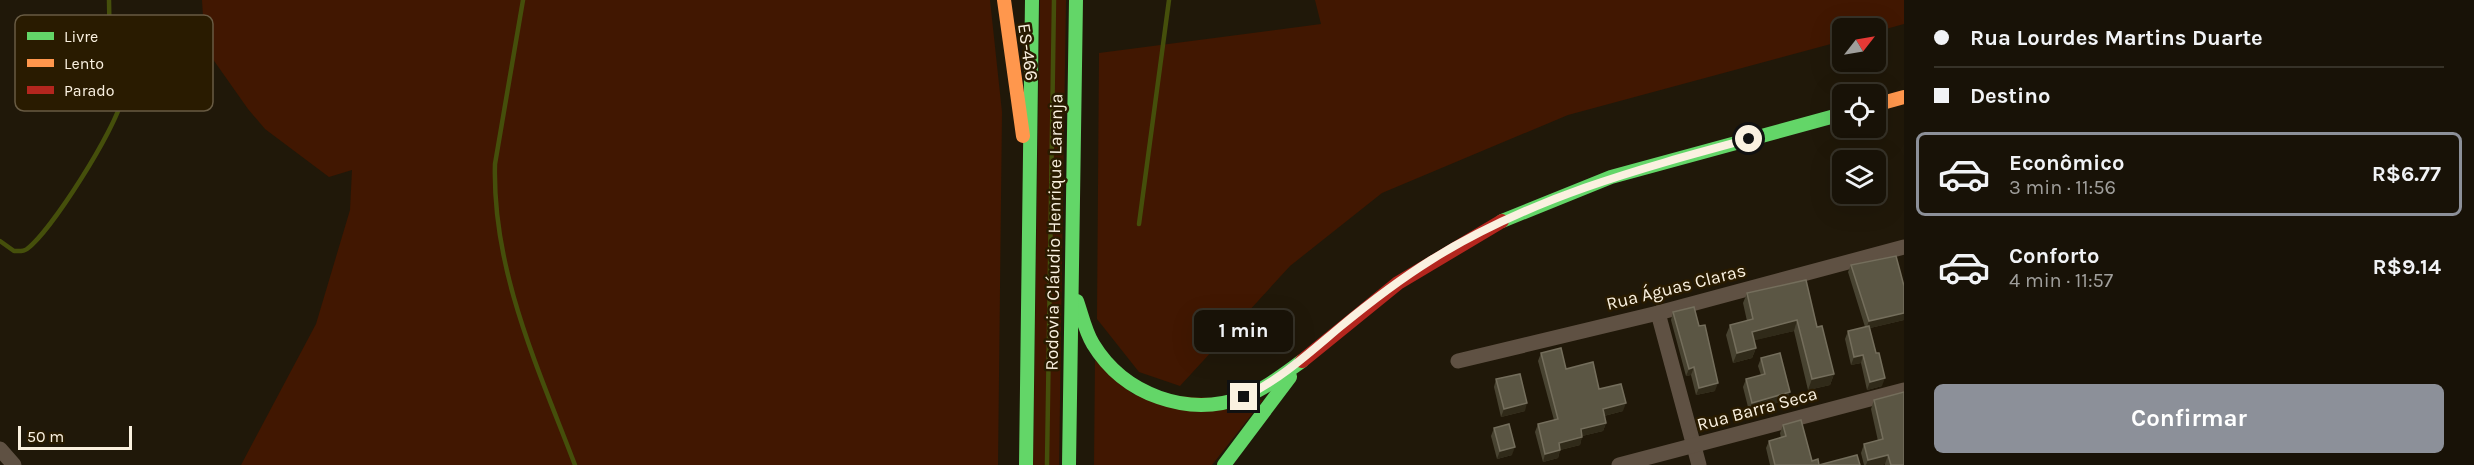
<!DOCTYPE html>
<html lang="pt">
<head>
<meta charset="utf-8">
<style>
	:root { --surface:#181207; --page:#211b11; --text:#f1f3f6; --muted:#9f9e9b; --line:#363228; --accent:#8c9099 }
	body { margin:0; font-family:Karla,sans-serif; background:var(--page); color:var(--text); height:100vh; display:flex; flex-direction:column; font-size:22px; white-space:nowrap }
	* { box-sizing:border-box; margin:0 }
	p { font-size:20px; color:var(--muted) }
	.icon { flex:none; width:33px; height:33px; fill:none; stroke:currentColor; stroke-width:2; stroke-linecap:round; stroke-linejoin:round }
	.map { position:relative; flex:1; overflow:hidden }
	.panel { display:flex; flex-direction:column; background:var(--surface); width:570px }
	.panel>* { flex:none }
	.banner { display:grid; align-content:center; height:132px; padding:0 30px; background:var(--surface) }
	.needle { width:39px; rotate:59deg }
	.buttons { position:absolute; left:1832px; top:18px; display:grid; gap:12px }
	.buttons a { display:grid; place-items:center; width:54px; height:54px; border-radius:9px; background:var(--surface); box-shadow:0 6px 24px #0002,0 0 0 2px var(--line); font-size:30px }
	.scale { position:absolute; left:18px; bottom:15px; width:114px; box-sizing:border-box; padding-left:6px; border:3px solid #faf1e0; border-top:0; font-size:16px; line-height:21px; white-space:nowrap; color:#faf1e0; -webkit-text-stroke:4px #291b00; paint-order:stroke }
	.end { position:absolute; width:27px; height:27px; margin:-14px; border:8px solid #faf1e0; background:#111; box-shadow:0 0 0 3px #111 }
	.from { border-radius:50% }
	.bubble { position:absolute; height:42px; border-radius:9px; background:var(--surface); box-shadow:0 6px 24px #0002,0 0 0 2px var(--line); font-size:20px; font-weight:700; line-height:42px; text-align:center }
	.banner b { display:flex; align-items:center; gap:21px; height:57px; font-size:22px }
	.banner b+b { border-top:2px solid var(--line) }
	.banner i { width:15px; height:15px; background:var(--text) }
	ul { padding:0; list-style:none }
	li { display:flex; align-items:center; gap:18px; height:84px; margin:0 12px 9px; padding:0 18px; border:3px solid transparent; border-radius:9px }
	li div { flex:1 }
	li b { display:block; font-size:22px }
	li em { font-style:normal; font-weight:700 }
	li.active { border-color:var(--accent) }
	li>.icon { width:54px; height:54px; stroke-width:1.5 }
	.button { display:flex; gap:12px; margin-top:auto; padding:12px 30px }
	.button a { flex:1; height:69px; border-radius:9px; background:var(--accent); color:#fff; font-size:24px; font-weight:700; line-height:69px; text-align:center }
	main { display:flex; flex:1; min-height:0 }
	.map>svg:first-child { display:block }
	.green { fill:#411701 }
	.lines { fill:none; stroke-linecap:round; stroke-linejoin:round }
	.stream { stroke:#454f0b; stroke-width:4.5 }
	.street { stroke:#5f5143; stroke-width:15 }
	.fast { stroke:#63d668; stroke-width:14 }
	.slow { stroke:#ff974d; stroke-width:14 }
	.jam { stroke:#b3261e; stroke-width:14 }
	.wall { fill:#484331 }
	.shaded-wall { fill:#302a19 }
	.building { fill:#5b5644; stroke:#746e5c; stroke-width:1.5 }
	.route { stroke:#faf1e0; stroke-width:8 }
	.labels { text-anchor:middle; dominant-baseline:central; stroke-width:5; stroke-linejoin:round; paint-order:stroke }
	.street-label { font-size:18px; fill:#faf1e0; stroke:#291b00 }
	.key { fill:#291b00; stroke:#685b43; stroke-width:1.5 }
	.key-label { font-size:16px; fill:#faf1e0 }
</style>
</head>
<body>
<main>
<div class="map">
<svg width="1904" height="465" viewBox="0 0 1904 465">
	<rect width="100%" height="100%" fill="#201809"/>
	<g class="green">
		<polygon points="202,0 990,0 1002,112 998,465 241,465 316,324 350,210 352,170 329,177 265,129 248,109 205,48"/>
		<polygon points="1040,0 1066,0 1059,465 1033,465"/>
		<polygon points="1315,0 1904,0 1904,24 1875,32 1875,28 1842,28 1842,41 1568,115 1382,193 1290,266 1180,386 1139,372 1097,319 1099,53 1321,24"/>
		<polygon points="1095,360 1133,394 1263,400 1212,465 1094,465"/>
	</g>
	<g class="lines">
		<g class="stream">
			<path d="M523 0 495 164C492 270 538 368 575 465"/>
			<polyline points="1139,224 1169,0"/>
			<path d="M0 241 14 251C18 251 23 252 27 249 52 230 115 130 122 99 125 84 115 65 113 50 110 34 109 17 109 0"/>
			<polyline points="1047,465 1054,0"/>
		</g>
		<g class="street">
			<polyline points="1658,313 1699,465"/>
			<polyline points="1458,361 1658,313 1904,247"/>
			<polyline points="0,449 14,465"/>
			<polyline points="1619,465 1904,390"/>
		</g>
		<g class="fast">
			<polyline points="1502,221 1611,177 1842,114"/>
			<path d="M1077 301C1082 315 1085 331 1093 344 1124 395 1188 418 1244 397 1265 389 1284 374 1302 361"/>
			<polyline points="1026,465 1032,0"/>
			<polyline points="1069,465 1076,0"/>
			<polyline points="1224,465 1290,377"/>
		</g>
		<g class="slow">
			<polyline points="1004,0 1023,136"/>
			<polyline points="1875,105 1904,97"/>
		</g>
		<polyline class="jam" points="1302,361 1398,283 1502,221"/>
	</g>
	<g class="wall">
		<polygon points="1851,265 1904,286 1904,320 1870,328 1882,386 1867,390 1861,363 1851,365 1845,339 1848,331 1865,327 1848,272"/>
		<polygon points="1747,293 1817,327 1834,374 1830,385 1808,390 1794,331 1754,340 1756,348 1752,358 1733,363 1726,335 1730,325 1747,321 1743,303"/>
		<polygon points="1673,312 1715,391 1696,395 1691,375 1686,376 1671,320"/>
		<polygon points="1541,353 1599,389 1623,411 1604,416 1606,423 1603,431 1582,436 1580,445 1560,450 1558,458 1543,462 1535,432 1538,424 1554,420 1538,361"/>
		<polygon points="1761,358 1787,400 1749,411 1743,387 1746,379 1761,375 1758,366"/>
		<polygon points="1496,379 1525,411 1501,417 1494,387"/>
		<polygon points="1874,400 1904,465 1885,465 1885,464 1881,465 1864,465 1861,453 1864,444 1878,441 1871,409"/>
		<polygon points="1783,425 1812,461 1819,465 1860,465 1770,465 1766,448 1769,441 1781,438 1780,433"/>
		<polygon points="1494,428 1512,455 1497,459 1491,436"/>
	</g>
	<g class="shaded-wall">
		<polygon points="1904,313 1904,320 1866,329 1869,321"/>
		<polygon points="1797,320 1794,331 1748,342 1752,332"/>
		<polygon points="1756,348 1752,358 1733,363 1737,353"/>
		<polygon points="1863,355 1861,363 1851,365 1854,357"/>
		<polygon points="1694,367 1691,375 1686,376 1689,369"/>
		<polygon points="1834,374 1830,385 1808,390 1812,379"/>
		<polygon points="1885,378 1882,386 1867,390 1870,382"/>
		<polygon points="1718,383 1715,391 1696,395 1699,388"/>
		<polygon points="1790,392 1787,400 1749,411 1752,403"/>
		<polygon points="1527,403 1525,411 1501,417 1504,409"/>
		<polygon points="1626,403 1623,411 1600,417 1603,409"/>
		<polygon points="1606,423 1603,431 1578,437 1581,429"/>
		<polygon points="1582,437 1580,445 1556,451 1559,443"/>
		<polygon points="1515,447 1512,455 1497,459 1500,451"/>
		<polygon points="1560,450 1558,458 1543,462 1545,454"/>
		<polygon points="1888,455 1885,464 1881,465 1866,465 1868,460"/>
	</g>
	<g class="building">
		<polygon points="1896,256 1904,286 1904,313 1869,321 1851,265"/>
		<polygon points="1806,280 1817,327 1822,326 1834,374 1812,379 1797,320 1752,332 1756,348 1737,353 1730,325 1753,319 1747,293"/>
		<polygon points="1694,307 1699,326 1705,325 1718,383 1699,388 1694,367 1689,369 1673,312"/>
		<polygon points="1869,326 1876,353 1879,353 1885,378 1870,382 1863,355 1854,357 1848,331"/>
		<polygon points="1561,348 1566,369 1593,362 1599,389 1621,384 1626,403 1603,409 1606,423 1581,429 1582,437 1559,443 1560,450 1545,454 1538,424 1558,419 1541,353"/>
		<polygon points="1780,353 1790,392 1752,403 1746,379 1765,374 1761,358"/>
		<polygon points="1520,374 1527,403 1504,409 1496,379"/>
		<polygon points="1904,392 1904,465 1891,465 1888,455 1868,460 1864,444 1883,439 1874,400"/>
		<polygon points="1801,420 1812,461 1818,459 1819,465 1857,455 1860,465 1775,465 1769,441 1786,436 1783,425"/>
		<polygon points="1509,424 1515,447 1500,451 1494,428"/>
	</g>
	<g class="lines">
		<path class="route" d="M1244 397C1281 379 1309 353 1340 327 1369 303 1399 280 1431 260 1530 198 1638 169 1749 139"/>
	</g>
	<g class="labels">
		<g class="street-label">
			<text transform="translate(1028 52) rotate(82)">ES-466</text>
			<text transform="translate(1054 232) rotate(-89)">Rodovia Cláudio Henrique Laranja</text>
			<text transform="translate(1676 287) rotate(-14)">Rua Águas Claras</text>
			<text transform="translate(1757 409) rotate(-15)">Rua Barra Seca</text>
		</g>
	</g>
	<rect x="15" y="15" width="198" height="96" rx="9" class="key"/>
	<rect x="27" y="32" width="27" height="8" fill="#63d668"/>
	<rect x="27" y="59" width="27" height="8" fill="#ff974d"/>
	<rect x="27" y="86" width="27" height="8" fill="#b3261e"/>
	<g class="key-label">
		<text x="64" y="42">Livre</text>
		<text x="64" y="69">Lento</text>
		<text x="64" y="96">Parado</text>
	</g>
</svg>
<div class="buttons">
<a><svg class="needle" viewBox="-14 -14 28 28"><path d="M0-13l5 13h-10z" fill="#e53935"/><path d="M0 13l5-13h-10z" fill="#9f9e9b"/></svg></a>
<a><svg class="icon" aria-label="locate" viewBox="0 0 24 24"><circle cx="12" cy="12" r="6"/><path d="M12 2v4M12 18v4M2 12h4M18 12h4"/></svg></a>
<a><svg class="icon" aria-label="layers" viewBox="0 0 24 24"><path d="M12 4l9 5-9 5-9-5zM3 14l9 5 9-5"/></svg></a>
</div>
<div class="scale">50 m</div>
<i class="end from" style="left:1749px;top:139px"></i>
<i class="end" style="left:1244px;top:397px"></i>
<div class="bubble" style="left:1194px;top:310px;width:99px">1 min</div>
</div>
<section class="panel">
<div class="banner">
<b><i class="from"></i>Rua Lourdes Martins Duarte</b>
<b><i></i>Destino</b>
</div>
<ul>
<li class="active"><svg class="icon" aria-label="car" viewBox="0 0 24 24"><path d="M5 17H2v-5l4-1 3-4h7l3 4 3 1v5h-3M9 17h6M6 11h13"/><circle cx="7" cy="17" r="2"/><circle cx="17" cy="17" r="2"/></svg><div><b>Econômico</b><p>3 min · 11:56</p></div><em>R$6.77</em></li>
<li><svg class="icon" aria-label="car" viewBox="0 0 24 24"><path d="M5 17H2v-5l4-1 3-4h7l3 4 3 1v5h-3M9 17h6M6 11h13"/><circle cx="7" cy="17" r="2"/><circle cx="17" cy="17" r="2"/></svg><div><b>Conforto</b><p>4 min · 11:57</p></div><em>R$9.14</em></li>
</ul>
<div class="button"><a>Confirmar</a></div>
</section>
</main>
</body>
</html>
